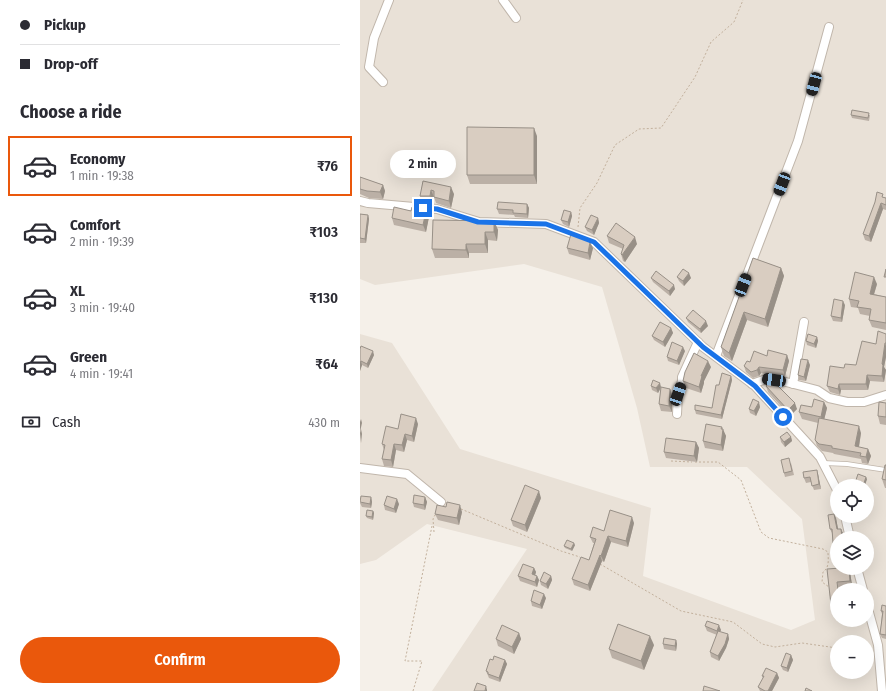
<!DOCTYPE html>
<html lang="en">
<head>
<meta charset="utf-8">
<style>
	:root { --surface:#fff; --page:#f7f7f7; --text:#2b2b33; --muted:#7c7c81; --line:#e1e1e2; --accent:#ea580c }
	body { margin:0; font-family:"Fira Sans Condensed",sans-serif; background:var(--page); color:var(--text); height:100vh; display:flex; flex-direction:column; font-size:15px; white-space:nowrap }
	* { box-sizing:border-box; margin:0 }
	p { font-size:13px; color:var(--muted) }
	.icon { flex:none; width:22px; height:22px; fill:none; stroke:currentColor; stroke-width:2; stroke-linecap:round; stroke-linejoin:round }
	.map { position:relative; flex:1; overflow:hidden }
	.side { display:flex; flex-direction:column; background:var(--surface); width:360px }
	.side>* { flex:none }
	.hud { display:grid; align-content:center; height:88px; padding:0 20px; background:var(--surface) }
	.tools { position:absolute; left:470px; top:479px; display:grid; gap:8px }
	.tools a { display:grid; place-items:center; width:44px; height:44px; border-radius:50%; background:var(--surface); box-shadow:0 4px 16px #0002; font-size:20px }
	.end { position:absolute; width:18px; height:18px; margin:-9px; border:5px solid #1a73e8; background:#fff; box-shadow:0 0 0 2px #fff }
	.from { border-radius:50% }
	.bubble { position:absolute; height:28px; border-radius:14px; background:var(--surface); box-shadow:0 4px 16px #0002; font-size:13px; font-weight:600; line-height:28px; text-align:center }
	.car { position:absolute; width:12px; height:24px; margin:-12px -6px; border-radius:5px; box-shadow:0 0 3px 1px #0007; background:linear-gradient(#222 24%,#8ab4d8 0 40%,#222 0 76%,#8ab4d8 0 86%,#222 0) }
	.hud b { display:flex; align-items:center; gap:14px; height:38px; font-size:15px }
	.hud b+b { border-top:1px solid var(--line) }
	.hud i { width:10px; height:10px; background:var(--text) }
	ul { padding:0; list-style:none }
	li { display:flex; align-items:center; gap:12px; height:60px; margin:0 8px 6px; padding:0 12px; border:2px solid transparent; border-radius:0px }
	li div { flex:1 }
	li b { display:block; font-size:15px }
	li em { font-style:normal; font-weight:600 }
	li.active { border-color:var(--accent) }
	li>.icon { width:36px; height:36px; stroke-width:1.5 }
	h2 { padding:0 20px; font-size:18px; line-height:48px }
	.pay { display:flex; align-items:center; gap:10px; height:44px; padding:0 20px; font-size:15px }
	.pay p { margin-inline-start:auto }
	.cta { display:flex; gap:8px; margin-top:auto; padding:8px 20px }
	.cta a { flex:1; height:46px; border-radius:24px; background:var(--accent); color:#fff; font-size:16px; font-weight:600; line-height:46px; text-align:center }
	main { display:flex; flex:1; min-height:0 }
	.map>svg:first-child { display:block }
	.residential { fill:#e9e1d7; fill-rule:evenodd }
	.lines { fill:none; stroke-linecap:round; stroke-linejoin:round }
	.service-casing { stroke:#c0b6ab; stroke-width:5.5 }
	.minor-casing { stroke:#c0b6ab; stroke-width:10 }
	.path { stroke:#c2b09c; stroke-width:1; stroke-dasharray:2 2; stroke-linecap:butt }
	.service { stroke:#fff; stroke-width:4 }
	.minor { stroke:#fff; stroke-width:8 }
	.wall { fill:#bbb0a6 }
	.shaded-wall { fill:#989087 }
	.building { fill:#d9cdc1; stroke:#989087 }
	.route { stroke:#1a73e8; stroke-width:5 }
</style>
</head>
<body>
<main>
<section class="side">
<div class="hud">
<b><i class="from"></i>Pickup</b>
<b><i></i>Drop-off</b>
</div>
<h2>Choose a ride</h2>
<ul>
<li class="active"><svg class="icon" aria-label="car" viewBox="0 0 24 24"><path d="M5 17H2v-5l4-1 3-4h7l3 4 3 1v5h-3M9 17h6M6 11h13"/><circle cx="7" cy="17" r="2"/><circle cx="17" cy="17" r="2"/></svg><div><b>Economy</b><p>1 min · 19:38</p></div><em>₹76</em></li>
<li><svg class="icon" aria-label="car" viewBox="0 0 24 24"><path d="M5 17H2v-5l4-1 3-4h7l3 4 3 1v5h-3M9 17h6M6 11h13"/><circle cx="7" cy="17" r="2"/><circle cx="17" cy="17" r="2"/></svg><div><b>Comfort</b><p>2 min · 19:39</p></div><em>₹103</em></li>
<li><svg class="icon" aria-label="car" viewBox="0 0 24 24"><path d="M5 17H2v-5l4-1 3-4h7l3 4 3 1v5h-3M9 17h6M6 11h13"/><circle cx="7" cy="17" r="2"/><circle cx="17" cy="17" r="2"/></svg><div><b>XL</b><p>3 min · 19:40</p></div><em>₹130</em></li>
<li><svg class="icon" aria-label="car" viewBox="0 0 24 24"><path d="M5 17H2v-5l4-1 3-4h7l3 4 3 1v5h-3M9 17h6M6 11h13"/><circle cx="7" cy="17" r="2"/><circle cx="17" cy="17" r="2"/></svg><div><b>Green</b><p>4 min · 19:41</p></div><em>₹64</em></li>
</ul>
<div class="pay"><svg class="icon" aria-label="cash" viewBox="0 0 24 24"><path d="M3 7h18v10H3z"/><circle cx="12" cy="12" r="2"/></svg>Cash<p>430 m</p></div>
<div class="cta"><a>Confirm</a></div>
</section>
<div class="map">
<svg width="526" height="691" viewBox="0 0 526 691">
	<rect width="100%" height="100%" fill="#f5f0e9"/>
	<path class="residential" d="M0 0H526V691H72L167 549 67 524 16 560 0 564V334L32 343 100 449 291 508 283 576 431 630 455 620 442 519 387 467H290L277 408 242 287 164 264 15 285 0 279ZM477 486H507V516H477ZM477 538H507V568H477ZM477 590H507V620H477ZM477 642H507V672H477Z"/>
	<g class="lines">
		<g class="service-casing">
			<polyline id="service" points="463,463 487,464 526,470"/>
		</g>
		<g class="minor-casing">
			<g id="minor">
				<polyline points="143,0 156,18"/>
				<polyline points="23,82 9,67 14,38 29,0"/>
				<polyline points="0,201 8,203 77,209 119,222 186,224 234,242 343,347 395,386 460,457 477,490"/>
				<polyline points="356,356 438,141 469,27"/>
				<polyline points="392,384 406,379 422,381 457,390 469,398 487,402 504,402 526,395"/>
				<polyline points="433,384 444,322"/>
				<polyline points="317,414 318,394 322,381 322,377 338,342"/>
				<polyline points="0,468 47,474 81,502"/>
				<polyline points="485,516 490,538"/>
				<polyline points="497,568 503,590"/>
				<polyline points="507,605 518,645 522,691"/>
			</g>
		</g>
		<g class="path">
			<polyline points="218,227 220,208 237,183 255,145 279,129 301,128 335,77 351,42 374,22 383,0"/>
			<polyline points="311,461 332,462"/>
			<path d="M335 462H358L381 480 401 532 409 538 463 549 468 552C468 559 470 567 463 572L462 582 469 587"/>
			<polyline points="101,509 201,551 220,557"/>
			<polyline points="74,532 73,519 76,513"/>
			<polyline points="240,564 321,611 373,622 402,644 415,647 442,643 477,648"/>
			<polyline points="479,587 493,586"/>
			<polyline points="53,691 62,661 45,661 72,526"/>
		</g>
		<use href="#service" class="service"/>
		<use href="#minor" class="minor"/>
	</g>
	<g class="wall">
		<polygon points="491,115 510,115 509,121 492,118"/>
		<polygon points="177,136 177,184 110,184 107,175"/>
		<polygon points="0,177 23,185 25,191 23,199 9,198 0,194"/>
		<polygon points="63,181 94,194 91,208 76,203 74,197 72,203 62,202 60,196"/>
		<polygon points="524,198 526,198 526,210 523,209 511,242 505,240 503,234"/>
		<polygon points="167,204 169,208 168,218 155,217 154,215 139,214 137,209"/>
		<polygon points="211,212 212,216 209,227 203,224 201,220"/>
		<polygon points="0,214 8,215 9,219 6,243 0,243"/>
		<polygon points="69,217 66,232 34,225 32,218"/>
		<polygon points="238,218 239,223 234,235 227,231 225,227"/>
		<polygon points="134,221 138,230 137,241 128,240 128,253 109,253 109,258 75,258 72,249"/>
		<polygon points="247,236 277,244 265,262 263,261 261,254 263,249 249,243"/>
		<polygon points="207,248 233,248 230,260 209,254"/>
		<polygon points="393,258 421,268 424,276 408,327 387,320 372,361 364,356 361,347"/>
		<polygon points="317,277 331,278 324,286 319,281"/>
		<polygon points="291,278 315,289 310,296 293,282"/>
		<polygon points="517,284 514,294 526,297 526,330 512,327 509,320 510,316 500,314 498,308 491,307 489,299"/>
		<polygon points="485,305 482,322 473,321 471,316"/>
		<polygon points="326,318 348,326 341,333 328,322"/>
		<polygon points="311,328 313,333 305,347 294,340 292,336"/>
		<polygon points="526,334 526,357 524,367 526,370 524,382 510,381 508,390 481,390 480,395 470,392 467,386 484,368 496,365"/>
		<polygon points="457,337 458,341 456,348 447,345 446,341"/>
		<polygon points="0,349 14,355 8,368 2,365 0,371"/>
		<polygon points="325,351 319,365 308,361 307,357"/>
		<polygon points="427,355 429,361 425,376 401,373 399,376 393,378 386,372 384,366 390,362 407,356"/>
		<polygon points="450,365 446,381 439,380 438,375"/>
		<polygon points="351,367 344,381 344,383 341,393 326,388 323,381"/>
		<polygon points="371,376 372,380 362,419 336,414 335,410 352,408 359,385"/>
		<polygon points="291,386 310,389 312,395 312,412 301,411 299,404 301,388 298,393 292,390"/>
		<polygon points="406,386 437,409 430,416 408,392"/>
		<polygon points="464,402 467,408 464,420 501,433 499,447 508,449 511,456 508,464 502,463 501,459 474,454 473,453 462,451 457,446 455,440 458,423 442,419 439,412 452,407"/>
		<polygon points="526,403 526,425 520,424 518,416"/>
		<polygon points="400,407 396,416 390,413 389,409"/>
		<polygon points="58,424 54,442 47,440 44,452 36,450 33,467 24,466 22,459 24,450 22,444"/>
		<polygon points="362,429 366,436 363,451 345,448 343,441"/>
		<polygon points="420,437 431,437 432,441 425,447 421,442"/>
		<polygon points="336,442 339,448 337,462 306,458 304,452"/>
		<polygon points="431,463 434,475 425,477 424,473"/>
		<polygon points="526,465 526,488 525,488 522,479"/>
		<polygon points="458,474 461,489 454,490 451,482 446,483 444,478"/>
		<polygon points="507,479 505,485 497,482 496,480"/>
		<polygon points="11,497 12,502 11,508 2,507 0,503"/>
		<polygon points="65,497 67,502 65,510 54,507 53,503"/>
		<polygon points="181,498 167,532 153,526 151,520"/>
		<polygon points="39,504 36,513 25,510 24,505"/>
		<polygon points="86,507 102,512 99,525 78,520 75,514"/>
		<polygon points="13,511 14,513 13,520 7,518 6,516"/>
		<polygon points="476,518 478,529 483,533 483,538 477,538 477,547 475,547 473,543 472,533 470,529"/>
		<polygon points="274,523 268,547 251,542 244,562 242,561 230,591 214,585 212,579 229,560 234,543 233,543 230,537 244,531"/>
		<polygon points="215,545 212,551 205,548 204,546"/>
		<polygon points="174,568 176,572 175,575 177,576 179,580 177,587 160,581 158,576"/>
		<polygon points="467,569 490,572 492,585 478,587 477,590 477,609 472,609 471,605"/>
		<polygon points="191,576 192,580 188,589 181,585 180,581"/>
		<polygon points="186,598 182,609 172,606 171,601"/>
		<polygon points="526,606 526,639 522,638 520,634 522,614 521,611"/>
		<polygon points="345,626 361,630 360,632 368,634 369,639 366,648 359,661 351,657 350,652 357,635 347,631"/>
		<polygon points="159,633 161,639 154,654 138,646 136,639"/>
		<polygon points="316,640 317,644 316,651 304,649 303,644"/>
		<polygon points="294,645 284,670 252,658 249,649"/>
		<polygon points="431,655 433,660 428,672 423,670 421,666"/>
		<polygon points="133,660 145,660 147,664 140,682 129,678 126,671"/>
		<polygon points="417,673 419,678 412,691 400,691 398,687 403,678 402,676"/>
	</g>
	<g class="shaded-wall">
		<polygon points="174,128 177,136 177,184 174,175"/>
		<polygon points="23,185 25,191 23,199 20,192"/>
		<polygon points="91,187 94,194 91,208 89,201"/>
		<polygon points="71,190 74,197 72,203 70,196"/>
		<polygon points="521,203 523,209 511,242 509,236"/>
		<polygon points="167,204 169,208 168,218 167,214"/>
		<polygon points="66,211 69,217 66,232 63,225"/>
		<polygon points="211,212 212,216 209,227 208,222"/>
		<polygon points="8,215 9,219 6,243 5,239"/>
		<polygon points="238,218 239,223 234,235 232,230"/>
		<polygon points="134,221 138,230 137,241 134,232"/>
		<polygon points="125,232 128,240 128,253 125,244"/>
		<polygon points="275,237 277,244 265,262 262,255"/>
		<polygon points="230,242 233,248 230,260 228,253"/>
		<polygon points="106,244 109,253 109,258 106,250"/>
		<polygon points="421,268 424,276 408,327 405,319"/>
		<polygon points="329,273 331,278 324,286 323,281"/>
		<polygon points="514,277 517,284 512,301 510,294"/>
		<polygon points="314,285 315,289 310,296 309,291"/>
		<polygon points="483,301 485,305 482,322 481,318"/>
		<polygon points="384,312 387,320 372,361 369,353"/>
		<polygon points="346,321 348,326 341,333 340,329"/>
		<polygon points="311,328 313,333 305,347 303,342"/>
		<polygon points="457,337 458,341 456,348 454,344"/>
		<polygon points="525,343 526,346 526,357 524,367 526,370 524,382 522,376 522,364"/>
		<polygon points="323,347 325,351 319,365 317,361"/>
		<polygon points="13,351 14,355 8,368 7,364"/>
		<polygon points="427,355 429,361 425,376 423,370"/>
		<polygon points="448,360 450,365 446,381 444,377"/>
		<polygon points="1,361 2,365 0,371 0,363"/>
		<polygon points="348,361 351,367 344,381 344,383 341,393 339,387 341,376"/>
		<polygon points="399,367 401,373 399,376 397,370"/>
		<polygon points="507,375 510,381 508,390 506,384"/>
		<polygon points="371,376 372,380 362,419 361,415"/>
		<polygon points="300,383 301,387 298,393 296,388"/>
		<polygon points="479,384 481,390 480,395 478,389"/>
		<polygon points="310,389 312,395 312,412 309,406"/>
		<polygon points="399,402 400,407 396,416 394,411"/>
		<polygon points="464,402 467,408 463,424 461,417"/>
		<polygon points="435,403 437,409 430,416 428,410"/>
		<polygon points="56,418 58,424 54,442 52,436"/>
		<polygon points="1,419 2,423 0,432 0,422"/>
		<polygon points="499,426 501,433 498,452 495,446"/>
		<polygon points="362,427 363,431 363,429 366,436 363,451 361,445"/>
		<polygon points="1,429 2,434 1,443 0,433"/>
		<polygon points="45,434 47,440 44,452 42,445"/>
		<polygon points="431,437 432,441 425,447 424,442"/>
		<polygon points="336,442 339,448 337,462 334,456"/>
		<polygon points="34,444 36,450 33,467 31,460"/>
		<polygon points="508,449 511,456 508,464 506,457"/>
		<polygon points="457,470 458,474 461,489 459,484"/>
		<polygon points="506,477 507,479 505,485 504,483"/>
		<polygon points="179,491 181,498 167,532 165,525"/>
		<polygon points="11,497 12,502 11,508 10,504"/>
		<polygon points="65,497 67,502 65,510 64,505"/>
		<polygon points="37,499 39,504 36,513 34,509"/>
		<polygon points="100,505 102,512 99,525 97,518"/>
		<polygon points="13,511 14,513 13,520 12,517"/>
		<polygon points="474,514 476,518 479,534 477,529"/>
		<polygon points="494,516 496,516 496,517 492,522 491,519"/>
		<polygon points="272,517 274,523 268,547 266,541"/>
		<polygon points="481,529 483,533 483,538 482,538"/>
		<polygon points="248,536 251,542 244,562 241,556"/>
		<polygon points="214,543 215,545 212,551 211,549"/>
		<polygon points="240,555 242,561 230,591 228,585"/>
		<polygon points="174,568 176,572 174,579 172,574"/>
		<polygon points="489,568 490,572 492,585 490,581"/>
		<polygon points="177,576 179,580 177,587 175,582"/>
		<polygon points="191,576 192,580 188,589 186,584"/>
		<polygon points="184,594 186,598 182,609 180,605"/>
		<polygon points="359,625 361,630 358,635 357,631"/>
		<polygon points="159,633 161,639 154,654 152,647"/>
		<polygon points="368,634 369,639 366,648 359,661 358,656"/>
		<polygon points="290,636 294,645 284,670 281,661"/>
		<polygon points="316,640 317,644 316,651 315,646"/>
		<polygon points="431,655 433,660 428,672 427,668"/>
		<polygon points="145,660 147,664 140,682 139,678"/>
		<polygon points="417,673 419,678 412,691 408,691"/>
		<polygon points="126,686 127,690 127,691 125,691"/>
	</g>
	<g class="building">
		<polygon points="492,110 509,113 508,118 491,115"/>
		<polygon points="107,127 174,128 174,175 107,175"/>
		<polygon points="0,177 23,185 20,192 7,191 0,189"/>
		<polygon points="63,181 91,187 89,201 74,197 74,191 71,190 70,196 60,196"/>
		<polygon points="517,192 523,194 522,197 526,198 526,205 521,203 509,236 503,234 515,202"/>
		<polygon points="138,202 167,204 167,214 153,213 153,210 137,209"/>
		<polygon points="34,207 51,211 52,207 66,211 63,225 32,218"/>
		<polygon points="204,210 211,212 208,222 201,220"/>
		<polygon points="0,214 8,215 5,239 0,238"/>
		<polygon points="231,215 238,218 232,230 225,227"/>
		<polygon points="73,220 134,221 134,232 125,232 125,244 106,244 106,250 72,249"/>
		<polygon points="256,223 275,237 262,255 261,254 264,245 247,236"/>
		<polygon points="211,234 230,242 228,253 207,248"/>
		<polygon points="393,258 421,268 405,319 384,312 369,353 361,347"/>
		<polygon points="323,269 329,273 323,281 317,277"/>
		<polygon points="526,269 526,277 524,277"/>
		<polygon points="296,271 314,285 309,291 291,278"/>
		<polygon points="495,272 514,277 510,294 526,297 526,323 509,320 511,309 497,307 499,301 489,299"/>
		<polygon points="474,299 483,301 481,318 471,316"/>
		<polygon points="333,310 346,321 340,329 326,318"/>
		<polygon points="300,322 311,328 303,342 292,336"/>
		<polygon points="518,331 526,334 526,343 525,343 522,364 523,365 522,376 507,375 506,384 479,384 478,389 467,386 470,366 484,368 485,364 496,365 502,341 516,344"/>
		<polygon points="448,334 457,337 454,344 446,341"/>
		<polygon points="312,342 323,347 317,361 307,357"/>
		<polygon points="1,346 13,351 7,364 1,361 0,363 0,349"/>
		<polygon points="408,350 427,355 423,370 399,367 397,370 391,372 384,366 387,361 390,362 394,351 407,356"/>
		<polygon points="334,353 348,361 341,376 342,376 339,387 323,381 325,372"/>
		<polygon points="441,359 448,360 444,377 438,375"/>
		<polygon points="362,373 371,376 361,415 335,410 335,405 352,408 356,385 359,385"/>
		<polygon points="293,380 300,383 296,388 291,386"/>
		<polygon points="412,380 435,403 428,410 406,386"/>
		<polygon points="301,387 310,389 309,406 299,404"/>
		<polygon points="393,399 399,402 394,411 389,409"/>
		<polygon points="454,399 464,402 461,417 439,412 441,405 452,407"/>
		<polygon points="519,402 526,403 526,417 518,416"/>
		<polygon points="41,414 56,418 52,436 45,434 42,445 34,444 31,460 22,459 25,445 22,444 26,426 38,429"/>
		<polygon points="459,418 499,426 495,446 508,449 506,457 500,456 501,453 472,448 472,446 459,444 455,440"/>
		<polygon points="346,424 362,427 361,429 363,429 361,445 343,441"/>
		<polygon points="427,432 431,437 424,442 420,437"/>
		<polygon points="306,438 336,442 334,456 304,452"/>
		<polygon points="429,458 432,471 424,473 421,460"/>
		<polygon points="525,465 526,465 526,480 522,479"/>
		<polygon points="457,470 459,484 452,486 450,477 444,478 443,472"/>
		<polygon points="498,474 506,477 504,483 496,480"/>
		<polygon points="165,485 179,491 165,525 151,520"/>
		<polygon points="54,495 65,497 64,505 53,503"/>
		<polygon points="1,496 11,497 10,504 0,502"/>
		<polygon points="27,496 37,499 34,509 24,505"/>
		<polygon points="87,502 100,505 97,518 75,514 77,505 86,507"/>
		<polygon points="7,510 13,511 12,517 6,516"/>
		<polygon points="250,510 272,517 266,541 248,536 241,556 240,555 228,585 212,579 221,557 229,560 236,539 230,537 233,527 244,531"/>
		<polygon points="474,514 477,529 481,529 482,538 477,538 477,542 473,543 472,529 470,529 468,515"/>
		<polygon points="490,516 494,516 491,519"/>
		<polygon points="207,540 214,543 211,549 204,546"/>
		<polygon points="163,564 174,568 172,574 177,576 175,582 158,576"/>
		<polygon points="481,568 489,568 490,581 477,582 478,590 477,590 477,604 471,605 467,569"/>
		<polygon points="184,572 191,576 186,584 180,581"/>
		<polygon points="174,590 184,594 180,605 171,601"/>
		<polygon points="522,605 526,606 526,635 520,634 523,611 521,611"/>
		<polygon points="347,621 359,625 357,631 345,626"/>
		<polygon points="258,624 290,636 281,661 249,649"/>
		<polygon points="142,625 159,633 152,647 136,639"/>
		<polygon points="358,631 368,634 365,644 358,656 350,652"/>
		<polygon points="304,638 316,640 315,646 303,644"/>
		<polygon points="426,653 431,655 427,668 421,666"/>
		<polygon points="134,656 145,660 139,678 128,674 128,672 126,671 130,659 133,660"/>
		<polygon points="406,668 417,673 408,691 405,691 398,687 404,676 402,676"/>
		<polygon points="117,683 126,686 125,691 114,691"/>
		<polygon points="344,686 360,691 343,691"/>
		<polygon points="446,688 452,691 445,691"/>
	</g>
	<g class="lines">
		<polyline class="route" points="63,208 77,209 118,222 186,224 234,242 343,347 395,386 423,417"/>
	</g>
</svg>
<div class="tools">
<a><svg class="icon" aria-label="locate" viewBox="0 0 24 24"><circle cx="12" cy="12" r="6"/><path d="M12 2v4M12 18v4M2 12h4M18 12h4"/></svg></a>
<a><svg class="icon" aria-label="layers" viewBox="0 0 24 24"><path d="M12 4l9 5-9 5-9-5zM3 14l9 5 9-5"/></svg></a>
<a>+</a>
<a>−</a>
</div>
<i class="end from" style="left:423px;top:417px"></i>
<i class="end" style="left:63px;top:208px"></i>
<div class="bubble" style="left:30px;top:150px;width:66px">2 min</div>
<i class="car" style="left:454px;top:84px;rotate:195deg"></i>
<i class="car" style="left:422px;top:184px;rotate:201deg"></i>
<i class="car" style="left:383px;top:285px;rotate:21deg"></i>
<i class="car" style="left:414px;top:380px;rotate:278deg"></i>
<i class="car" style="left:318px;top:394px;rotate:19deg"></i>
</div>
</main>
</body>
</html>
